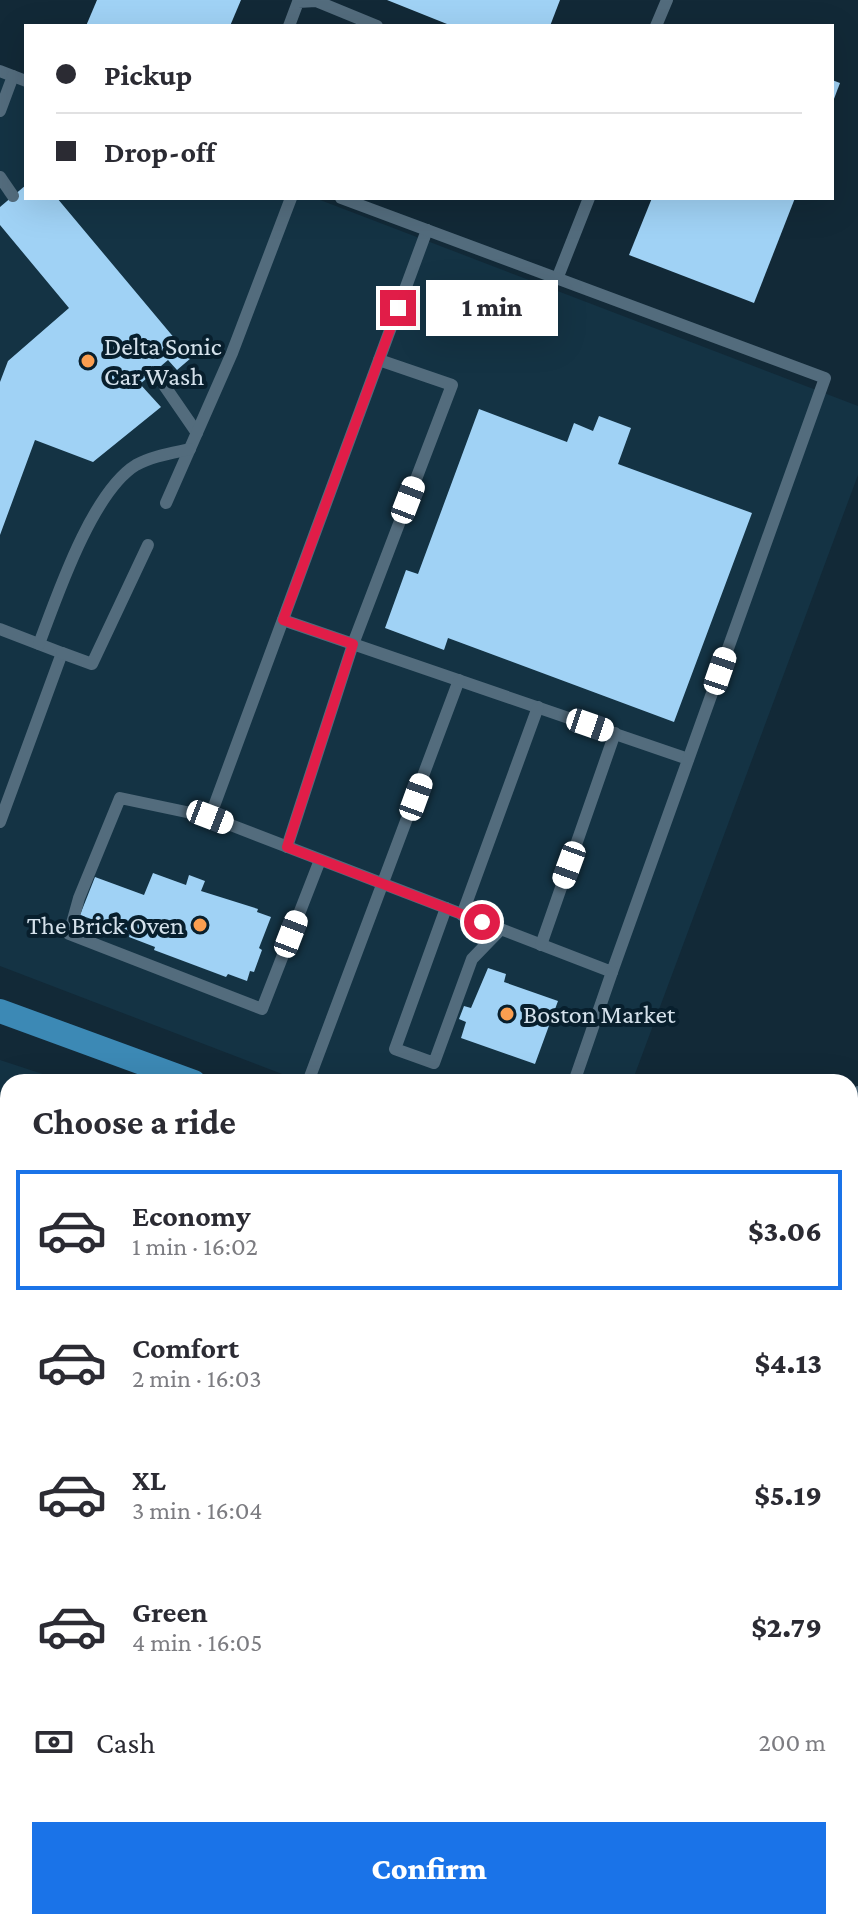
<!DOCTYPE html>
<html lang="en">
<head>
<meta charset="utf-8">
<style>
	:root { --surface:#fff; --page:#f2f2f3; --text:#2b2b33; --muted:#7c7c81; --line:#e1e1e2; --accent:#1a73e8 }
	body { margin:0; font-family:"Crimson Pro",serif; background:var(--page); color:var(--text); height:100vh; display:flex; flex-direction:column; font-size:30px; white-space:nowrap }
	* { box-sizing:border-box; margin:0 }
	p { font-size:26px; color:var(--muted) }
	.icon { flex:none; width:44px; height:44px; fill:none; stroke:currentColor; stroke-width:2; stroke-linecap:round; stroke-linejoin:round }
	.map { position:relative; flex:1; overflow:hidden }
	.drawer { position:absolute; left:0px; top:1074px; width:858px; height:856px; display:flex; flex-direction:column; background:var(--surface); border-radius:24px 24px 0 0; box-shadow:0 8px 32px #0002 }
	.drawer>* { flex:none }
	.top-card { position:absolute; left:24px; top:24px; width:810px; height:176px; border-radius:0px; box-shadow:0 8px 32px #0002; display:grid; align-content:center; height:176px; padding:0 32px; background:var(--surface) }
	.end { position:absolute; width:36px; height:36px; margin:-18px; border:10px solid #e11d48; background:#fff; box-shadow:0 0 0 4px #fff }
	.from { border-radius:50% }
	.bubble { position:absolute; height:56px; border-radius:0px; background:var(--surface); box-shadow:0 8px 32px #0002; font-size:26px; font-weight:800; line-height:56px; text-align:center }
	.car { position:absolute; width:24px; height:48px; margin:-24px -12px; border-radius:10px; box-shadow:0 0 6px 2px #0007; background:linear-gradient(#fff 24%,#345 0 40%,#fff 0 76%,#345 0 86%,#fff 0) }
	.top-card b { display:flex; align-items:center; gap:28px; height:76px; font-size:30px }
	.top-card b+b { border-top:2px solid var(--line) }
	.top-card i { width:20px; height:20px; background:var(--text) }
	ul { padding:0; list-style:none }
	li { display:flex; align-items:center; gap:24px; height:120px; margin:0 16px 12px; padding:0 16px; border:4px solid transparent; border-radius:0px }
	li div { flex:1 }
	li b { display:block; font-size:30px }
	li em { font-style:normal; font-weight:800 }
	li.current { border-color:var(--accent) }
	li>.icon { width:72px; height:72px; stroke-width:1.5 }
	h2 { padding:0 32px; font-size:36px; line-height:96px }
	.pay { display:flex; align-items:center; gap:20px; height:88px; padding:0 32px; font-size:30px }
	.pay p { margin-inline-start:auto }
	.primary-button { display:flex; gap:16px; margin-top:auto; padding:16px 32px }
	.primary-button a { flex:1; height:92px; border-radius:0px; background:var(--accent); color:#fff; font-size:32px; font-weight:800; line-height:92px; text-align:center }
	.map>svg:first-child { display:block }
	.built { fill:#143344 }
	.building { fill:#a0d2f5 }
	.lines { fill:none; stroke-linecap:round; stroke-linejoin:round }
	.service { stroke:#536c7d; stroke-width:12 }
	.primary { stroke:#3c89b5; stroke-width:24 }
	.route { stroke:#e11d48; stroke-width:10 }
	.poi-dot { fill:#fb9e50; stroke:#081f2d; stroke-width:3 }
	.labels { text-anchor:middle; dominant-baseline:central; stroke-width:8; stroke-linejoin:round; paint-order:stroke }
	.poi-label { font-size:26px; fill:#d4e1eb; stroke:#081f2d; text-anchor:start }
</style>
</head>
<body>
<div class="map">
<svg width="858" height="1930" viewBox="0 0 858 1930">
	<rect width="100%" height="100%" fill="#122937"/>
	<g class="built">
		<polygon points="0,77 26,87 26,198 315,198 858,406 858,475 632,1082 303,1082 0,966"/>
		<polygon points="0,1060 67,1082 8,1082 8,1922 850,1922 850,1363 858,1366 858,1930 0,1930"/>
	</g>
	<g class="building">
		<polygon points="97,0 241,0 230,26 86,26"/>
		<polygon points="387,0 560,0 550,26 452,26"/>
		<polygon points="832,80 840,83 832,104"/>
		<polygon points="26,185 26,198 57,198 191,358 177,370 168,360 140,384 161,407 93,462 35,440 0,535 0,382 8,361 69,308 0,225 0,207"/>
		<polygon points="652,198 795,198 754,303 629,255"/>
		<polygon points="479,409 567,442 574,423 593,431 599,416 631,428 618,464 752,513 674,722 448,638 444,650 385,628 406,570 418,574"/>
		<polygon points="153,873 186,885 189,875 205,881 201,891 258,909 257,912 271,917 259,948 262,950 254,972 250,971 247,981 228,974 226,977 154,950 155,947 129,937 130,933 80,915 95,877 144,895"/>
		<polygon points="488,968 506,974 504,982 558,1001 535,1064 461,1038 466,1022 459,1019 464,1006 471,1008"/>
		<polygon points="0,1134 8,1137 8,1173 0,1170"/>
		<polygon points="238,1922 402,1922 399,1930 259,1930"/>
	</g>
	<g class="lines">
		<g class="service">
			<polyline points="289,26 298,2 316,1 377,26"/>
			<polyline points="656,26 667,0"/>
			<polyline points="0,71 26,81"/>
			<polyline points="0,111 13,76"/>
			<polyline points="0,177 13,196"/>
			<polyline points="557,279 589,198"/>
			<polyline points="155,372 197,433"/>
			<polyline points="166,503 232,353 291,198"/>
			<polyline points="283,620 688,759"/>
			<polyline points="0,629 62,653 0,822"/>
			<path d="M39 644C57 596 92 492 136 465 152 456 172 453 190 449"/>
			<polyline points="62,653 92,664 148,545"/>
			<polyline points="210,817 427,230"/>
			<polyline points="287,847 353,644 452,385 379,360"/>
			<polyline points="320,860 262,1009 69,934 79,898 120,798 210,817 612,972 825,378 341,198"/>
			<polyline points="446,908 395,1049 434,1063 472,959 501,929"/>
			<polyline points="462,915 538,707"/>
			<polyline points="541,945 615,733"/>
			<polyline points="308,1082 459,680"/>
			<polyline points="574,1082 612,972"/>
			<polyline points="850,1097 858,1092"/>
			<polyline points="0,1114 8,1117"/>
			<polyline points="0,1185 8,1188"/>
			<polyline points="850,1197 858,1200"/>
			<polyline points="0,1309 8,1312"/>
			<polyline points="0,1343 8,1346"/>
			<polyline points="850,1430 858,1433"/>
			<polyline points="850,1521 858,1524"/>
			<polyline points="0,1641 8,1619"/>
			<polyline points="850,1835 858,1816"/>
			<polyline points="0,1893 8,1871"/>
			<polyline points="114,1922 135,1930"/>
			<polyline points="776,1922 798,1930"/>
			<polyline points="48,1930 51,1922"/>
			<polyline points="456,1930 459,1922"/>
			<polyline points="706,1930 709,1922"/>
			<polyline points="814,1930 817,1922"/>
		</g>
		<g class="primary">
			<polyline points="0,1011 194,1082"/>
			<polyline points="850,1321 858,1324"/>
		</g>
	</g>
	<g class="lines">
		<polyline class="route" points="398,308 283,620 353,644 287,847 482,922"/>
	</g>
	<g class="poi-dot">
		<circle cx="88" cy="361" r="8"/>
		<circle cx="200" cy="925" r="8"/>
		<circle cx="507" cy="1014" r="8"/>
	</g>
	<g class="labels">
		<g class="poi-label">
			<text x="104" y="346">Delta Sonic<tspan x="104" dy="30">Car Wash</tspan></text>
			<text x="184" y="925" text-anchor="end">The Brick Oven</text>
			<text x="523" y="1014">Boston Market</text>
		</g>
	</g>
</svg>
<i class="end from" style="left:482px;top:922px"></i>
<i class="end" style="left:398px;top:308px"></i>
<div class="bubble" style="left:426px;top:280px;width:132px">1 min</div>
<i class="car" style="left:408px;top:500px;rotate:21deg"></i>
<i class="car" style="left:720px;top:671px;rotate:19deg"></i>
<i class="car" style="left:590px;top:725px;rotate:109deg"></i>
<i class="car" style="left:416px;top:797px;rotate:20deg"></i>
<i class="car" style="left:210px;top:817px;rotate:111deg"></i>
<i class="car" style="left:569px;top:865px;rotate:200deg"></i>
<i class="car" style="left:291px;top:934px;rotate:21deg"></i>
<div class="top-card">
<b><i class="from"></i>Pickup</b>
<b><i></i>Drop-off</b>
</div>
<section class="drawer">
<h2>Choose a ride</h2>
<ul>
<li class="current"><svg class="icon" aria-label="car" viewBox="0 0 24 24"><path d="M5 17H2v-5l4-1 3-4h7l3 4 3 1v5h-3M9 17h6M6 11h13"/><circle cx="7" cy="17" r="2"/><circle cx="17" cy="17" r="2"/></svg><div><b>Economy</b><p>1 min · 16:02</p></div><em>$3.06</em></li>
<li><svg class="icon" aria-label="car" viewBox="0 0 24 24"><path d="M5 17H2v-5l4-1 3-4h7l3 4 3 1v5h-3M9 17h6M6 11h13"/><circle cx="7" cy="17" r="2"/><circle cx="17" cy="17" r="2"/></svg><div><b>Comfort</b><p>2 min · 16:03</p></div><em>$4.13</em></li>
<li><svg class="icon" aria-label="car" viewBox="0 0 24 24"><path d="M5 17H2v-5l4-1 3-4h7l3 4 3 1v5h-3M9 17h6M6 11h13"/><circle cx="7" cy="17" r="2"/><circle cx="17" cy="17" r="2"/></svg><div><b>XL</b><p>3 min · 16:04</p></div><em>$5.19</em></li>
<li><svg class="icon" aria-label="car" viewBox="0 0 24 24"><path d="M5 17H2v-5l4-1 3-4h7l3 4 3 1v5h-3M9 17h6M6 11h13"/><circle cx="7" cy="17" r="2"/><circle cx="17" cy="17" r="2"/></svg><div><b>Green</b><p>4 min · 16:05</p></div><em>$2.79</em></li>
</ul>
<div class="pay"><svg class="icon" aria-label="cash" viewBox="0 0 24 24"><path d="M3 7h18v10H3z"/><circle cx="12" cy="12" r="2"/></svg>Cash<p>200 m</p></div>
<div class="primary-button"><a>Confirm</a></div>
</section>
</div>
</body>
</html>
